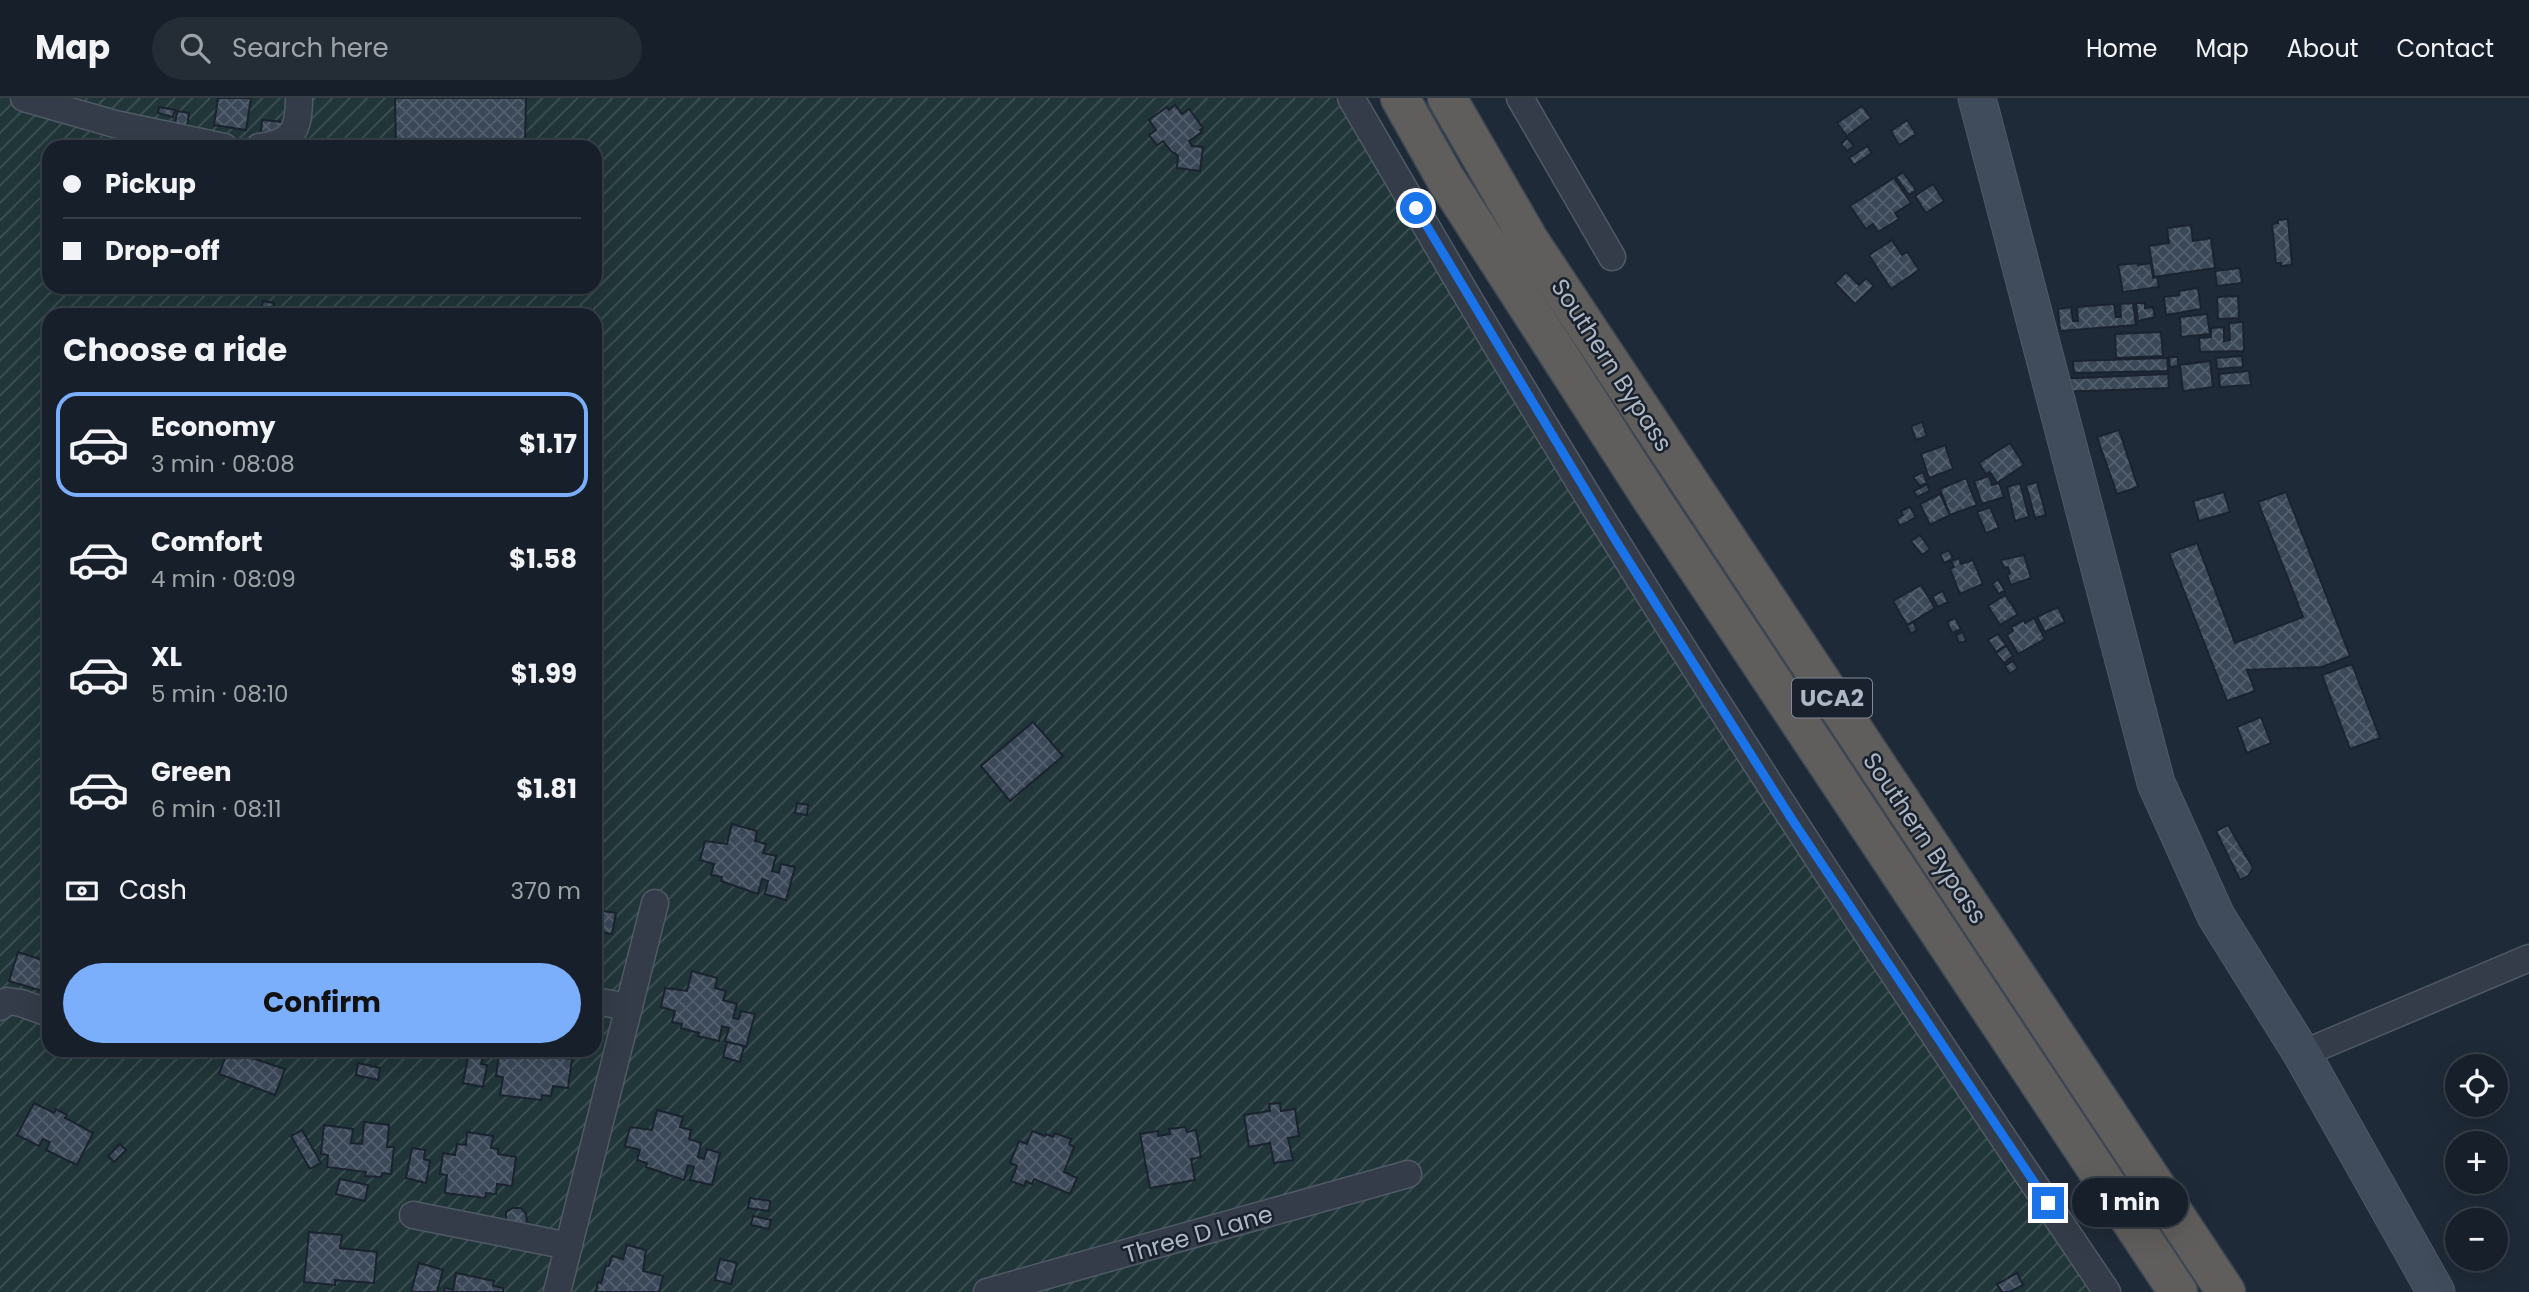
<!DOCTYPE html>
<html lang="en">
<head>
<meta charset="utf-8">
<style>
	:root { --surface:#17202a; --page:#242d36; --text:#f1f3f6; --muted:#9ea3a8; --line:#363e47; --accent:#7baffb }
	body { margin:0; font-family:Poppins,sans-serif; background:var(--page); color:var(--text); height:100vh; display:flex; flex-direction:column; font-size:26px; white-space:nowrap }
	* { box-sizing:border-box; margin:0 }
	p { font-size:23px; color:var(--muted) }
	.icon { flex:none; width:38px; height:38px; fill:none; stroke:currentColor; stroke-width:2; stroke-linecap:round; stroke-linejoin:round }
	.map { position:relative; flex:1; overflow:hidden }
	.side { position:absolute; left:42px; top:210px; width:560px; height:749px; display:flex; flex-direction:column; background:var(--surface); border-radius:21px; box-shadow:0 7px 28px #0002,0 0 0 2px var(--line) }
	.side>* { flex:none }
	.banner { position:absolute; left:42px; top:42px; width:560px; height:154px; border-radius:21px; box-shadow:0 7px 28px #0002,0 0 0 2px var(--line); display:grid; align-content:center; height:154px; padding:0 21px; background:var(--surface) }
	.fabs { position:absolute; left:2445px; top:956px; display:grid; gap:14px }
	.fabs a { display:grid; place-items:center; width:63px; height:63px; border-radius:50%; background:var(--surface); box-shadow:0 7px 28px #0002,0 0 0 2px var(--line); font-size:35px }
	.end { position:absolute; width:32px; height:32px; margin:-16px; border:9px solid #1a73e8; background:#fff; box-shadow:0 0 0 4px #fff }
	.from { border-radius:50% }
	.bubble { position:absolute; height:49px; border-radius:24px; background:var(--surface); box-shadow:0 7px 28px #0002,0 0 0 2px var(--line); font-size:23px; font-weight:700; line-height:49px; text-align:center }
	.banner b { display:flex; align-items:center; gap:24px; height:66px; font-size:26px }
	.banner b+b { border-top:2px solid var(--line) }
	.banner i { width:18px; height:18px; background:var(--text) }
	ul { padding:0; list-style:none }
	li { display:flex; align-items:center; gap:21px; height:105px; margin:0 14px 10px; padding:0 7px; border:4px solid transparent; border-radius:21px }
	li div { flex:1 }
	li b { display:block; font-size:26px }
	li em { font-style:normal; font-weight:700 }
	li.active { border-color:var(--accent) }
	li>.icon { width:63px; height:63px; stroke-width:1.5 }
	h2 { padding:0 21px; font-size:32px; line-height:84px }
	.pay { display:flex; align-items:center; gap:18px; height:77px; padding:0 21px; font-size:26px }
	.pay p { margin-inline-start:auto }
	.button { display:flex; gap:14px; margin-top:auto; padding:14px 21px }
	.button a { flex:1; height:80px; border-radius:42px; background:var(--accent); color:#111; font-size:28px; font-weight:700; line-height:80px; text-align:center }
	header { display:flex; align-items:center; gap:42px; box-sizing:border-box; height:98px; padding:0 35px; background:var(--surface); border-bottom:2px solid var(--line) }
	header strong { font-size:33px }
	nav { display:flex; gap:38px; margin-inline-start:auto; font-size:24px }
	.search { width:490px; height:63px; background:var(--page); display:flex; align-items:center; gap:18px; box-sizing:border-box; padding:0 24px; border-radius:38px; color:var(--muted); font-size:26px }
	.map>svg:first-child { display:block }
	.garden { fill:url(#garden-furrows); fill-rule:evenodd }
	.building { fill:url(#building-cross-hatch); stroke:#1a232f; stroke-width:2 }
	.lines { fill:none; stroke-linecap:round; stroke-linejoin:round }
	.minor-casing { stroke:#505a66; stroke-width:29 }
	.secondary-casing { stroke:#505a66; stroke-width:39 }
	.trunk-casing { stroke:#3d4753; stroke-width:41 }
	.minor { stroke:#333c48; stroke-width:26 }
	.secondary { stroke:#404b5b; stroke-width:37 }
	.trunk { stroke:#5f5e5c; stroke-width:38 }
	.route { stroke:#1a73e8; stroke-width:9 }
	.labels { text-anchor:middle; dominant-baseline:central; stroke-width:5; stroke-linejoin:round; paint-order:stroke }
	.shield { fill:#18212c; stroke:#808a97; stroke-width:2 }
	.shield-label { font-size:23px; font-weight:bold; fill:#adb7c5 }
	.street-label { font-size:24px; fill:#adb7c5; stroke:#18212c }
</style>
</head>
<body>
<header>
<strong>Map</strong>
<div class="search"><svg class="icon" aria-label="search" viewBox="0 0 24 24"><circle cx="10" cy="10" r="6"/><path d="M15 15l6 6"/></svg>Search here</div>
<nav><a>Home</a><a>Map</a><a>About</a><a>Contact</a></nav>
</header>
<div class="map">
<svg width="2529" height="1194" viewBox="0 0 2529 1194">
	<defs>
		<pattern id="garden-furrows" width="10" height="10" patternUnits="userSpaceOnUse" patternTransform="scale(1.75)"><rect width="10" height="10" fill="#213639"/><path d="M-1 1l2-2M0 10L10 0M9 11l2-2" fill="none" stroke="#3f5154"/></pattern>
		<pattern id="building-cross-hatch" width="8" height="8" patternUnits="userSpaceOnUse" patternTransform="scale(1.75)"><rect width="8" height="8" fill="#3b4858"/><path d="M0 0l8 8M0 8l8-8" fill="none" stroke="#55606e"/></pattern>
	</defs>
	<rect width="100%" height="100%" fill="#1f2a38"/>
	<path class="garden" d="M0 0H1334L1650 507 2096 1194H0ZM49 49H595V189H49ZM49 217H595V952H49Z"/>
	<g class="building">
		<polygon points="218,0 251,0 246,32 214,27"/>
		<polygon points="395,0 526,0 525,49 396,49"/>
		<polygon points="1175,7 1182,16 1189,11 1203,30 1200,32 1202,34 1189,43 1192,48 1203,49 1200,73 1177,70 1178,58 1175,55 1172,54 1163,43 1157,47 1149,37 1156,32 1149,22 1167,9 1169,12"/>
		<polygon points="1862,8 1871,20 1847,38 1837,25"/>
		<polygon points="159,9 175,12 173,19 158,15"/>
		<polygon points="177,13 189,15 187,29 175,27"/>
		<polygon points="262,22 283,24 282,36 261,34"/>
		<polygon points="1907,22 1916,36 1899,47 1891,33"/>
		<polygon points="1847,40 1854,48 1847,53 1841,46"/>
		<polygon points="1867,48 1872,55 1854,67 1849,60"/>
		<polygon points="1903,74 1916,92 1909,97 1896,79"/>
		<polygon points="1894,80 1911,105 1895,115 1899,121 1878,134 1873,126 1866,131 1850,108"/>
		<polygon points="1933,86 1944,103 1926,115 1915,98"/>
		<polygon points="2288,121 2292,167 2281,168 2281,165 2276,165 2272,126 2278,125 2278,122"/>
		<polygon points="2191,127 2193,143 2211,140 2215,170 2154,179 2149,148 2169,145 2167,130"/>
		<polygon points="1892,142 1902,157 1907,154 1919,172 1891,191 1869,157"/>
		<polygon points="2138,165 2138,167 2151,165 2153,180 2157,179 2159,189 2123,194 2118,167"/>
		<polygon points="2240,170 2242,185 2217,188 2215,173"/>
		<polygon points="1846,174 1859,187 1866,180 1874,188 1855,206 1835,185"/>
		<polygon points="2198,190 2201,211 2166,217 2164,199 2179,197 2179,193"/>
		<polygon points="2238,198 2239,220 2218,221 2217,199"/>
		<polygon points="263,203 274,205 272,217 251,217 252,213 261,215"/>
		<polygon points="2133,205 2136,227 2060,233 2058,211 2071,209 2073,223 2078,223 2077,209 2114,206 2116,219 2121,219 2120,206"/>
		<polygon points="2136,205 2145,205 2145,210 2153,209 2155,219 2138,223"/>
		<polygon points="2207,216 2210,236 2181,239 2180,219"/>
		<polygon points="2243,224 2244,253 2200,254 2199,240 2211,239 2211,230 2224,229 2224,243 2230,242 2229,225"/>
		<polygon points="2161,234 2163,258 2116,260 2115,236"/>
		<polygon points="2242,258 2243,269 2217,271 2216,260"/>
		<polygon points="2169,259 2178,259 2178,268 2170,269"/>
		<polygon points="2167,260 2168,273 2074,275 2073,263"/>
		<polygon points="2210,263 2213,289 2183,293 2180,267"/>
		<polygon points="2249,273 2251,287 2220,289 2219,276"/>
		<polygon points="2168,276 2169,290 2057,294 2056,281"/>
		<polygon points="1922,324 1927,338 1916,342 1911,328"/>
		<polygon points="2119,332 2138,389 2117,396 2097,339"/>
		<polygon points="2010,345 2024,367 1997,385 1990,374 1986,376 1979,365"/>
		<polygon points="1945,347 1953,371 1929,380 1921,356"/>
		<polygon points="1923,374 1927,385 1920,388 1913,379"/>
		<polygon points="1989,378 1992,387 1999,385 2004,399 1982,406 1974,383"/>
		<polygon points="1966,380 1977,407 1950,417 1940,391"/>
		<polygon points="2037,384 2046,417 2035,420 2026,387"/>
		<polygon points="2020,385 2029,419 2015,423 2007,389"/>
		<polygon points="1927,386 1930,393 1917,399 1914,393"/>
		<polygon points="2224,394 2230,414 2199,423 2193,403"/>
		<polygon points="2286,394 2350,558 2322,569 2247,572 2255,593 2227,603 2169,455 2197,445 2235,545 2303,519 2258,404"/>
		<polygon points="1940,396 1950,417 1930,427 1920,406"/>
		<polygon points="1910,409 1916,419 1900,428 1896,421 1903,417 1901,413"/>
		<polygon points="1990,409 1999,430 1986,435 1977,414"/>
		<polygon points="1920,437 1930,451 1922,457 1911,443"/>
		<polygon points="1949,452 1953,461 1944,465 1940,456"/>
		<polygon points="2024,457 2031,480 2011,487 2007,477 2010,475 2008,469 2004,470 2001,462"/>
		<polygon points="1959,460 1961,466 1973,462 1983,486 1960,496 1950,471 1954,469 1951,463"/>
		<polygon points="1998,481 2005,493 1999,496 1992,486"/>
		<polygon points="1921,487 1935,510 1907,527 1893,503"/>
		<polygon points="1943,493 1948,504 1938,509 1932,498"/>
		<polygon points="2005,497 2018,516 2000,527 1988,508"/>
		<polygon points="2058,509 2065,524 2045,534 2037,519"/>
		<polygon points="1955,520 1961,531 1952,535 1947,524"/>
		<polygon points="2034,520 2045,541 2018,556 2007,537 2013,533 2011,529 2024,522 2025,525"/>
		<polygon points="1913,524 1917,532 1911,536 1907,528"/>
		<polygon points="1963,534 1966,543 1959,545 1956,537"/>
		<polygon points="1998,536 2006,547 1996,554 1988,542"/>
		<polygon points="2006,548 2013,558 2004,565 1996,555"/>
		<polygon points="2013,563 2018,570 2010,576 2005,568"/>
		<polygon points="2352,566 2380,640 2350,651 2322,577"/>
		<polygon points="2261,619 2271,645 2247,655 2237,629"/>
		<polygon points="1033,624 1063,658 1010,703 981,668"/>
		<polygon points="797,705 808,707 807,717 795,715"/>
		<polygon points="732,726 757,733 755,743 766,746 763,755 776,758 772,773 779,775 781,766 795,769 786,802 765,796 768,783 762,781 758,796 721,783 722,779 711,777 714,766 700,762 705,743 727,746"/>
		<polygon points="2228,727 2253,770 2248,778 2240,782 2216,733"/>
		<polygon points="595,792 600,793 597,812 616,815 612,836 602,834 601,843 595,842"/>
		<polygon points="18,854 45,863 47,855 49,855 49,895 9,883"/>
		<polygon points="692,873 717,880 715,890 726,893 723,902 737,906 733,920 739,921 741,913 755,916 746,949 725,943 729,930 722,928 719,943 698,938 699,935 681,930 682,926 672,924 675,913 661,909 665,890 687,893"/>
		<polygon points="727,944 744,948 740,964 723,959"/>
		<polygon points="228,952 285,971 275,997 219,976"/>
		<polygon points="512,952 547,952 555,953 554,959 572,961 568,990 553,988 551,998 542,997 541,1002 500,997 503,979 496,978 499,957 511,959"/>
		<polygon points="469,954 483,957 481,966 487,967 483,989 463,985"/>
		<polygon points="358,965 380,970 378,982 356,977"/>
		<polygon points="34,1005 54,1015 56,1011 67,1017 65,1020 93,1035 77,1067 46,1052 50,1044 43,1041 39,1048 17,1037"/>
		<polygon points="1280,1005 1281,1013 1295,1011 1299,1038 1288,1040 1293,1062 1274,1065 1270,1045 1249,1049 1244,1017 1270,1013 1269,1006"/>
		<polygon points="657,1012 683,1019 680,1029 691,1032 689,1041 701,1045 698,1059 704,1061 707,1051 720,1055 712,1087 690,1082 694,1069 688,1067 684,1082 646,1069 647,1065 637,1062 640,1052 625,1048 630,1029 652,1032"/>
		<polygon points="364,1024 389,1027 387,1049 394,1049 391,1076 382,1075 381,1079 365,1078 366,1074 327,1069 328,1057 321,1056 324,1027 353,1031 351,1045 362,1046"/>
		<polygon points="1185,1029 1187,1034 1196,1032 1201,1059 1191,1061 1195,1082 1150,1090 1140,1036 1158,1033 1158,1038 1170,1036 1169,1031"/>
		<polygon points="302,1032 321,1065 310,1071 291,1038"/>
		<polygon points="1032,1033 1045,1038 1046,1036 1053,1039 1055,1035 1071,1041 1069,1046 1074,1049 1064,1074 1077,1080 1070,1096 1034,1081 1032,1086 1026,1083 1024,1088 1011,1083 1017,1068 1010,1065 1019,1043 1027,1046"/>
		<polygon points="467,1034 493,1038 491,1050 498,1051 498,1056 516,1059 512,1088 497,1086 496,1096 486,1095 485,1100 445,1095 447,1077 440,1076 443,1055 455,1057 457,1046 466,1047"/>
		<polygon points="120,1046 126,1052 114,1064 108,1058"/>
		<polygon points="412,1050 425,1052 424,1061 430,1063 426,1085 406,1080"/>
		<polygon points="340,1081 368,1087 365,1103 336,1096"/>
		<polygon points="750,1100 770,1103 769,1113 748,1110"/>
		<polygon points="513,1110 521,1110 526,1116 527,1123 524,1129 506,1125 506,1114"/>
		<polygon points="753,1118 771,1122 769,1131 751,1127"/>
		<polygon points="309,1134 342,1137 340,1150 377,1154 374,1185 335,1182 335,1187 304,1184"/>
		<polygon points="627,1147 646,1152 643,1173 663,1178 659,1194 596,1194 598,1184 601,1185 606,1168 609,1168 612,1158 623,1161"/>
		<polygon points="720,1161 737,1165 731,1186 715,1182"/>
		<polygon points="419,1165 443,1172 437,1194 411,1194"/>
		<polygon points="456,1175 494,1183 493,1188 503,1190 503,1194 444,1194 445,1190 453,1192"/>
		<polygon points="2017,1175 2023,1187 2010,1194 2002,1194 1997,1186"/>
	</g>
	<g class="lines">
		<g class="minor-casing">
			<g id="minor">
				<polyline points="24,0 115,26 224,49"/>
				<path d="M1351 0C1438 149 1525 298 1617 445 1774 699 1940 947 2107 1194"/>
				<polyline points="1520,0 1612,159"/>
				<path d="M259 49C293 45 299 32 299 0"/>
				<polyline points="595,903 629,909"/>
				<polyline points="0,909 7,903 21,905 49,915"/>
				<polyline points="2302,956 2529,860"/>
				<polyline points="413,1117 569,1148"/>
				<polyline points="557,1194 655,805"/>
				<polyline points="987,1194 1408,1076"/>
			</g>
		</g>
		<g class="secondary-casing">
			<polyline id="secondary" points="1977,0 2156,685 2216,818 2302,956 2436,1194"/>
		</g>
		<g class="trunk-casing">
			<g id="trunk">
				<polyline points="1400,0 1445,80 1649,397 2178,1194"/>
				<polyline points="1447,0 1529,142 2226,1194"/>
			</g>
		</g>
		<use href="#minor" class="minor"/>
		<use href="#secondary" class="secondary"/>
		<use href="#trunk" class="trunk"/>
	</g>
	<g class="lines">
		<polyline class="route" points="1416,110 1616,443 1791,720 2048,1105"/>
	</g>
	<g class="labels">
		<rect class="shield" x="1792" y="580.5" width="80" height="39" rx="5"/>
		<g class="shield-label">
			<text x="1832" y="600">UCA2</text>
		</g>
		<g class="street-label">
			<text transform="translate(1612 267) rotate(57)">Southern Bypass</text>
			<text transform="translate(1925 740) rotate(56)">Southern Bypass</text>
			<text transform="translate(1198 1136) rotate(-16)">Three D Lane</text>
		</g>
	</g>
</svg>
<div class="fabs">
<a><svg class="icon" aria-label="locate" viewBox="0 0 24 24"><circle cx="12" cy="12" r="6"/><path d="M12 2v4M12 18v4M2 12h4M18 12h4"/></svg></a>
<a>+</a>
<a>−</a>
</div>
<i class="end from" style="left:1416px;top:110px"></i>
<i class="end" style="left:2048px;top:1105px"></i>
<div class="bubble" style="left:2072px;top:1080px;width:116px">1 min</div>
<div class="banner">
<b><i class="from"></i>Pickup</b>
<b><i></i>Drop-off</b>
</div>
<section class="side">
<h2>Choose a ride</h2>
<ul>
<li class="active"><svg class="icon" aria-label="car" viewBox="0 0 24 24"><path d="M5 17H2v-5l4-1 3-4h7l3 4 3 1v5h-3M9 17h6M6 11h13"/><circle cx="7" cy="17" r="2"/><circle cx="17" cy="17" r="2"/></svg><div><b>Economy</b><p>3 min · 08:08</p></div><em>$1.17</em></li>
<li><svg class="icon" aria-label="car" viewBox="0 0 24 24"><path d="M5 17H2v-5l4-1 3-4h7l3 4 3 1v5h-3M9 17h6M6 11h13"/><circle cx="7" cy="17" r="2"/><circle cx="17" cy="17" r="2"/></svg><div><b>Comfort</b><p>4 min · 08:09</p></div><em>$1.58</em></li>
<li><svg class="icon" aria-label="car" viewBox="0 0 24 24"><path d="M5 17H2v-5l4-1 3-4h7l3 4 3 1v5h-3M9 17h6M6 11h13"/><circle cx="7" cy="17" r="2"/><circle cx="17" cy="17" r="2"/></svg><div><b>XL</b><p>5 min · 08:10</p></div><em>$1.99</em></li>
<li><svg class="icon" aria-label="car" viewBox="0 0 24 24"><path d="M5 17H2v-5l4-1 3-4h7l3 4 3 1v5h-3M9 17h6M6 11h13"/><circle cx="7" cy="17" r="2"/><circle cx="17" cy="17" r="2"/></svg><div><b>Green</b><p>6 min · 08:11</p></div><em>$1.81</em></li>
</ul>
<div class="pay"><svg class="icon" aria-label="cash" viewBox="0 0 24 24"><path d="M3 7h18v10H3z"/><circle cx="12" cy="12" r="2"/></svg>Cash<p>370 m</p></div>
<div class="button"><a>Confirm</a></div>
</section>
</div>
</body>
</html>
